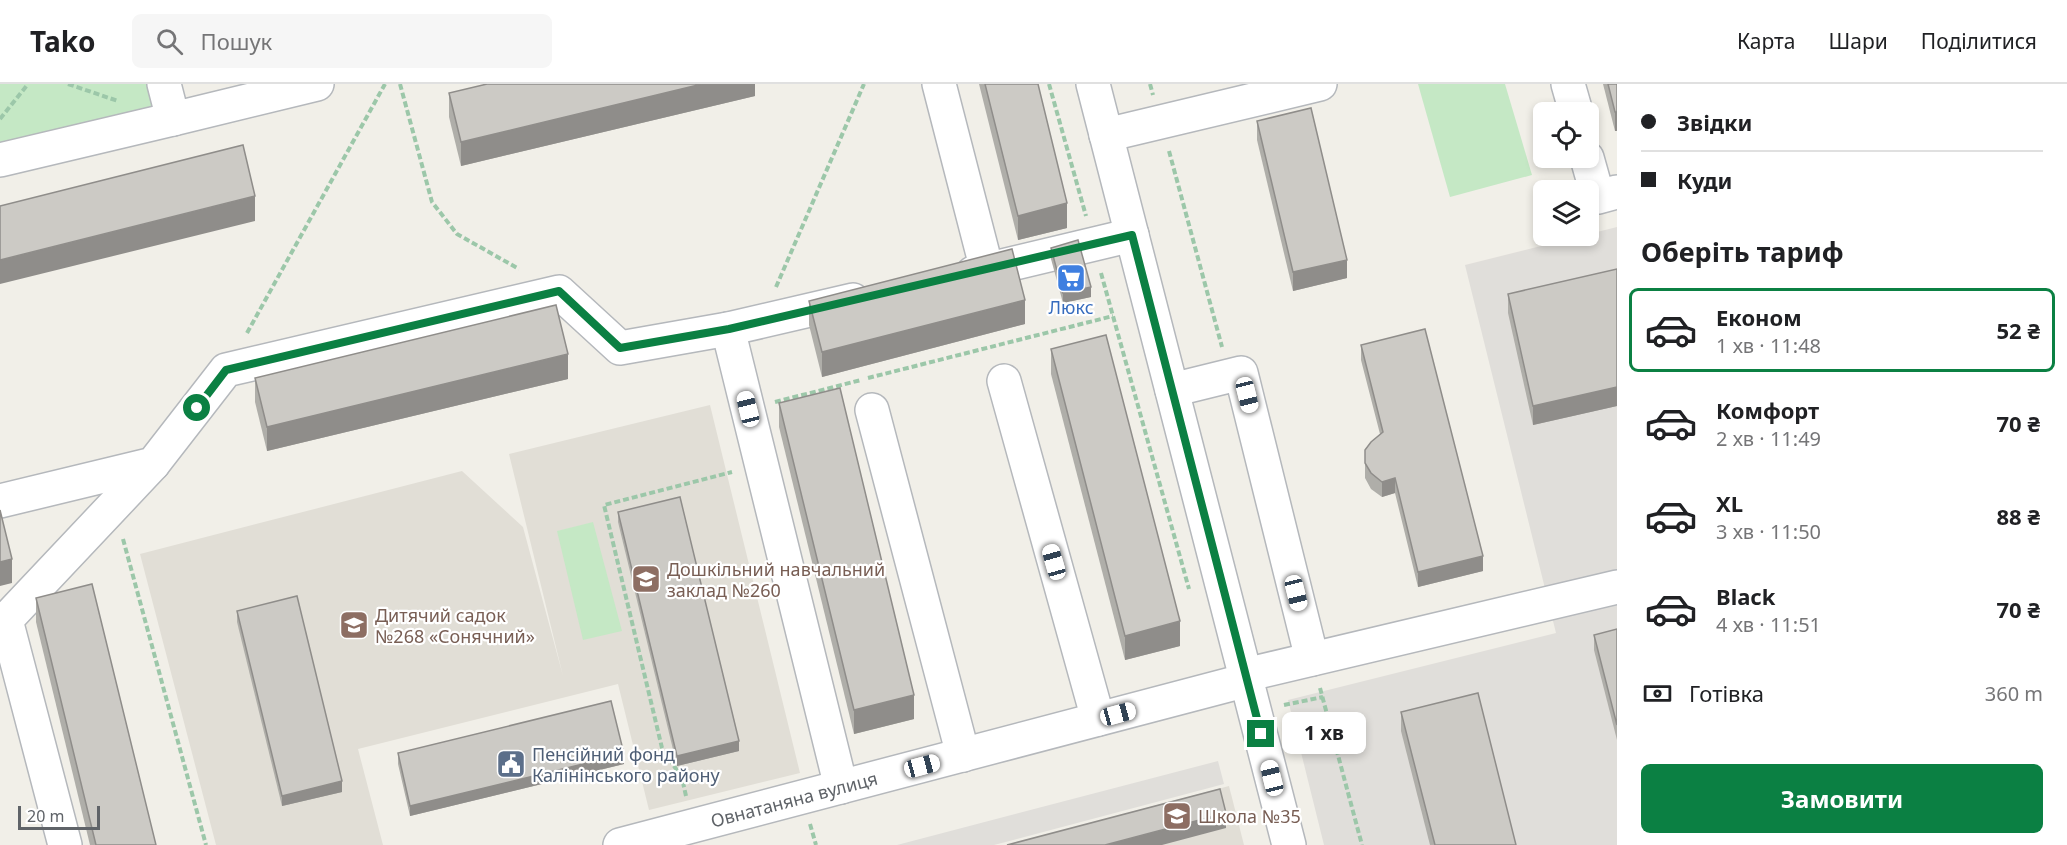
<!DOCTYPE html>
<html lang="uk">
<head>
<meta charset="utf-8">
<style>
	:root { --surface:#fff; --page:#f6f6f6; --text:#202124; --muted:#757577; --line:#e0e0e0; --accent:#0b8043 }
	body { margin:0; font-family:"Noto Sans",sans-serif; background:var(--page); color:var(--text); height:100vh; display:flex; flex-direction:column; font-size:22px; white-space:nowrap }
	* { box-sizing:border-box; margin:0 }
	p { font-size:20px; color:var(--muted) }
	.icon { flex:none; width:33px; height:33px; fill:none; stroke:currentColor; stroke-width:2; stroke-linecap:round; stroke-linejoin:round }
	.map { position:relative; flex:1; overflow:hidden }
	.panel { display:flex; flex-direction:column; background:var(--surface); width:450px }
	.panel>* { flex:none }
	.banner { display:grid; align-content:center; height:132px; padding:0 24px; background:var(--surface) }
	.fabs { position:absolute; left:1533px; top:18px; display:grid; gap:12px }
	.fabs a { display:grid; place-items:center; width:66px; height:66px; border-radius:9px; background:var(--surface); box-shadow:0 3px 9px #0003; font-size:30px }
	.scale { position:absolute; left:18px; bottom:15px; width:82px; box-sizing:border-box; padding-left:6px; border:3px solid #5f6368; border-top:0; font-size:16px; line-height:21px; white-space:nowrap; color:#5f6368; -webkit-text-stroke:4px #fff; paint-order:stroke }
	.end { position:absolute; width:27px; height:27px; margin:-14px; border:8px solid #0b8043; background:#fff; box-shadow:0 0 0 3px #fff }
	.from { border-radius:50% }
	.bubble { position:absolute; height:42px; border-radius:9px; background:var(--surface); box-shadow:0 3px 9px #0003; font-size:20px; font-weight:700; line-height:42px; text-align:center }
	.car { position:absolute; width:18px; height:36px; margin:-18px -9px; border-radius:8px; box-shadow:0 0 4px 2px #0007; background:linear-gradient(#fff 24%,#345 0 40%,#fff 0 76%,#345 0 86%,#fff 0) }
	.banner b { display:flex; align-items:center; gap:21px; height:57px; font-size:22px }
	.banner b+b { border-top:2px solid var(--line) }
	.banner i { width:15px; height:15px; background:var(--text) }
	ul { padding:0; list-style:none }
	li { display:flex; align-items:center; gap:18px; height:84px; margin:0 12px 9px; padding:0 12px; border:3px solid transparent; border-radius:9px }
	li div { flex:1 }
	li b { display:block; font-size:22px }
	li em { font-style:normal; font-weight:700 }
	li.current { border-color:var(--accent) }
	li>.icon { width:54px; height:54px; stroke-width:1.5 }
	h2 { padding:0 24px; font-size:27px; line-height:72px }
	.pay { display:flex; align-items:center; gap:15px; height:66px; padding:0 24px; font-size:22px }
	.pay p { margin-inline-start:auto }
	.cta { display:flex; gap:12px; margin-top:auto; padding:12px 24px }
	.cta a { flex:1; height:69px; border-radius:9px; background:var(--accent); color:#fff; font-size:24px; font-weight:700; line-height:69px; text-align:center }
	header { display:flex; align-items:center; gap:36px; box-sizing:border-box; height:84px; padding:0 30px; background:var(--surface); border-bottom:2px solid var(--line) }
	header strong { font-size:28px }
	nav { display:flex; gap:33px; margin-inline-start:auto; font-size:21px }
	.search { width:420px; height:54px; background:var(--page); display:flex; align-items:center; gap:15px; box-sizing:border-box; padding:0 21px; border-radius:9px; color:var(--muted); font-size:22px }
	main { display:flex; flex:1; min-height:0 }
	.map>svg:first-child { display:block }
	.industrial { fill:#e0deda }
	.education { fill:#e1ded6 }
	.green { fill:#c5e8c5 }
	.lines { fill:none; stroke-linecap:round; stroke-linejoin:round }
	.minor-casing { stroke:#b5b8bc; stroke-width:36 }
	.path { stroke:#9cc7a9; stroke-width:4; stroke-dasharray:6 3; stroke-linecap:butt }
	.minor { stroke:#fff; stroke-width:33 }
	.wall { fill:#afaea9 }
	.shaded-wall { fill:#8f8d8a }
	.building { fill:#cccac5; stroke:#8f8d8a; stroke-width:1.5 }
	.route { stroke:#0b8043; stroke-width:8 }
	.labels { text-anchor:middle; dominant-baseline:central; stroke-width:4.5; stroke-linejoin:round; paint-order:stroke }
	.shop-label { font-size:18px; fill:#366cbe; stroke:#fff }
	.education-label { font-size:18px; fill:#785e54; stroke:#fff; text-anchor:start }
	.service-label { font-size:18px; fill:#4e5e75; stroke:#fff; text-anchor:start }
	.street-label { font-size:18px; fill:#5f6368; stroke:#fff }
</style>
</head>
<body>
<header>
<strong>Tako</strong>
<div class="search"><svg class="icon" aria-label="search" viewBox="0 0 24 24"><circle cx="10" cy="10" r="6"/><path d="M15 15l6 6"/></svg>Пошук</div>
<nav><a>Карта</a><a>Шари</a><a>Поділитися</a></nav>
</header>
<main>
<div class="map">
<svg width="1617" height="761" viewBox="0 0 1617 761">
	<rect width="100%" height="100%" fill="#f1efe8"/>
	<g class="industrial">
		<polygon points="1617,143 1617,761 1324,761 1288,616 1556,549 1465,181"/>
		<polygon points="1218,677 1224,700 994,761 897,761"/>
	</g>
	<g class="education">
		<polygon points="710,321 800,689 649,726 618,600 358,665 383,761 216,761 140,470 462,387 523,443 563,592 509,370"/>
		<polygon points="1229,702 1244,761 1008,761"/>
	</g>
	<g class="green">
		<polygon points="0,0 150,0 158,33 0,74"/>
		<polygon points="1418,0 1505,0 1532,91 1450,113"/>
		<polygon points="593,438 622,547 583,556 557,447"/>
	</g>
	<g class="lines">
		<g class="minor-casing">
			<g id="minor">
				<polyline points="164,0 173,35 317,0"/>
				<polyline points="939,0 987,186"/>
				<polyline points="1093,0 1289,761"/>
				<polyline points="1568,0 1576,28"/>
				<polyline points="1106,51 1320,0"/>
				<polyline points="1587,74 1598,113 1617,108"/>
				<polyline points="0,76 173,35"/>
				<polyline points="973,189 1132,151"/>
				<polyline points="728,245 841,703"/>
				<polyline points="1004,297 1098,635"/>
				<polyline points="1172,306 1241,289 1312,575"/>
				<polyline points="872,326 963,671"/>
				<polyline points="0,417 153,380 226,286 559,208 620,264 728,245 853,216"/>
				<polyline points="1245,591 1617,503"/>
				<polyline points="65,761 6,536 153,380"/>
				<path id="s1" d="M620 761 1247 596"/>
			</g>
		</g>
		<g class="path">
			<polyline points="68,0 118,17"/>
			<polyline points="400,0 432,118 457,150 519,185"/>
			<polyline points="1049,0 1086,132"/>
			<polyline points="1150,0 1153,11"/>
			<polyline points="0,35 28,0"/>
			<polyline points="1169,67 1222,263"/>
			<polyline points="1101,189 1189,505"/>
			<polyline points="776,203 864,0"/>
			<polyline points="247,249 385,0"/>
			<polyline points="868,294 1113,232"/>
			<polyline points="775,318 861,296"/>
			<polyline points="123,455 206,761"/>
			<polyline points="1320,604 1362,761"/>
			<polyline points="1284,621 1323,613"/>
			<polyline points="686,712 682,694 662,664 604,421 732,388"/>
			<polyline points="810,740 816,761"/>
		</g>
		<use href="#minor" class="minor"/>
	</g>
	<g class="wall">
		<polygon points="755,0 755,12 461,82 449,33 449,9"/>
		<polygon points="979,0 1038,0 1067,144 1018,156"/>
		<polygon points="1603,0 1617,0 1615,47"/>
		<polygon points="1257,37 1347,194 1293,207 1257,56"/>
		<polygon points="1051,164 1091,213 1063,219 1051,175"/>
		<polygon points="1617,185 1617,322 1533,341 1508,229 1508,210"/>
		<polygon points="809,217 1025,240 822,293 809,241"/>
		<polygon points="1361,261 1483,487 1418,503 1395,409 1382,413 1371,405 1365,394 1365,366 1380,350 1361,276"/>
		<polygon points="1051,265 1180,562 1125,576 1051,290"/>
		<polygon points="255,294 568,295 267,367 255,318"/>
		<polygon points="779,319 914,635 854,650 779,343"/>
		<polygon points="618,428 739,667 677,682 618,438"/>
		<polygon points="36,514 156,761 90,761 36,538"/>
		<polygon points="237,527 342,708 282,722 237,538"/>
		<polygon points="1617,545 1617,656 1594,566 1594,551"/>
		<polygon points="1401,628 1516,761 1430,761 1401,647"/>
		<polygon points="398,669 624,680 410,732 398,680"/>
	</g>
	<g class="shaded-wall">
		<polygon points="702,0 755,0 755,12 461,82 461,58"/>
		<rect x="1615" y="28" width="2" height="19"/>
		<polygon points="255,112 255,137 0,200 0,176"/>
		<polygon points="1067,119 1067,144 1018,156 1018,132"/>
		<polygon points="1347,176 1347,194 1293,207 1293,188"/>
		<polygon points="1091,203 1091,213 1063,219 1063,209"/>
		<polygon points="1025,216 1025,240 822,293 822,268"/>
		<polygon points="568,270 568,295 267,367 267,343"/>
		<polygon points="1617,303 1617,322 1533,341 1533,322"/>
		<polygon points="1395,394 1395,409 1382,413 1382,398"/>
		<polygon points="1483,472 1483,487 1418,503 1418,488"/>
		<polygon points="12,475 12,499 0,502 0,478"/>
		<polygon points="1180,537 1180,562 1125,576 1125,552"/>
		<polygon points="914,611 914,635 854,650 854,626"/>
		<polygon points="739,657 739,667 677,682 677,672"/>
		<polygon points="624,670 624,680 410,732 410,722"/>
		<polygon points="342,697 342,708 282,722 282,712"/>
		<polygon points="1226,729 1226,744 1162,761 1105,761"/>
	</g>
	<g class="building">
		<polygon points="487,0 702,0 461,58 449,9"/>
		<polygon points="985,0 1038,0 1067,119 1018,132"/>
		<polygon points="1608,0 1617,0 1617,28 1615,28"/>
		<polygon points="1311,24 1347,176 1293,188 1257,37"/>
		<polygon points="243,61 255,112 0,176 0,122"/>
		<polygon points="1078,156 1091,203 1063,209 1051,164"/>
		<polygon points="1012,165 1025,216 822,268 809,217"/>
		<polygon points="1617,185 1617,303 1533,322 1508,210"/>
		<polygon points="556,221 568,270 267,343 255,294"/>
		<polygon points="1425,245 1483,472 1418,488 1395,394 1382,398 1371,389 1365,379 1365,366 1371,358 1383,348 1361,261"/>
		<polygon points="1106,251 1180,537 1125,552 1051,265"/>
		<polygon points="840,304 914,611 854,626 779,319"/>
		<polygon points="680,413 739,657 677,672 618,428"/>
		<polygon points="0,426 12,475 0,478"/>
		<polygon points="92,500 156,761 96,761 36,514"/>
		<polygon points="297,512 342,697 282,712 237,527"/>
		<polygon points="1617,545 1617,641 1594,551"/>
		<polygon points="1478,609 1516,761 1435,761 1401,628"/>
		<polygon points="611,617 624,670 410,722 398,669"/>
		<polygon points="1220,705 1226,729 1105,761 1007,761"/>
	</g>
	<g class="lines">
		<polyline class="route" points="197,324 226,286 559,207 620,264 729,245 1132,151 1261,650"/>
	</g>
	<defs>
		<g id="supermarket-square" transform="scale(1.5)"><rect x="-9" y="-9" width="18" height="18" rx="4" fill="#3f7fe0" stroke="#fff"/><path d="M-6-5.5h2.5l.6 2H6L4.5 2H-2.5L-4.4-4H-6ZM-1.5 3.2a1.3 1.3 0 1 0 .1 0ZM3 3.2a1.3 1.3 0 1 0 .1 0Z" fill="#fff"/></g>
		<g id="school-square" transform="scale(1.5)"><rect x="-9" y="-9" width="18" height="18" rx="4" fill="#8d6e63" stroke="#fff"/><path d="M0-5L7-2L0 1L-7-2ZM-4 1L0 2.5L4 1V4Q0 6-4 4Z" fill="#fff"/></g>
		<g id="civic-square" transform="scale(1.5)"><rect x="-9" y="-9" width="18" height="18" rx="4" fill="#5c6f8a" stroke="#fff"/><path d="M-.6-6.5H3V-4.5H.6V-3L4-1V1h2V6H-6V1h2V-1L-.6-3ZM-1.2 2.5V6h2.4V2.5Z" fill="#fff"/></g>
	</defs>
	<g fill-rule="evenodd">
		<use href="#supermarket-square" x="1071" y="194"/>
		<use href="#school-square" x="646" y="495"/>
		<use href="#school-square" x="354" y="541"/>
		<use href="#civic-square" x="511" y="680"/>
		<use href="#school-square" x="1177" y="732"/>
	</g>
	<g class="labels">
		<g class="shop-label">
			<text x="1071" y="223">Люкс</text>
		</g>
		<g class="education-label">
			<text x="667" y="485">Дошкільний навчальний<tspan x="667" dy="21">заклад №260</tspan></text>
			<text x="375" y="531">Дитячий садок<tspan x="375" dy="21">№268 «Сонячний»</tspan></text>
			<text x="1198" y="732">Школа №35</text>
		</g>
		<g class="service-label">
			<text x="532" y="670">Пенсійний фонд<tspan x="532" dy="21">Калінінського району</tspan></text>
		</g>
		<g class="street-label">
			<text stroke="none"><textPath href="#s1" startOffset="180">Овнатаняна вулиця</textPath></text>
		</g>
	</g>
</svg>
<div class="fabs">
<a><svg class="icon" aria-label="locate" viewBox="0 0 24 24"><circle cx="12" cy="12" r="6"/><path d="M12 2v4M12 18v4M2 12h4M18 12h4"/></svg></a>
<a><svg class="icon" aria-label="layers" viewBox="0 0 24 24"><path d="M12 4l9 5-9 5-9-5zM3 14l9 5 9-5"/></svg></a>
</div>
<div class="scale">20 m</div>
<i class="end from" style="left:197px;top:324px"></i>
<i class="end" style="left:1261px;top:650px"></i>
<div class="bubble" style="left:1282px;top:628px;width:84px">1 хв</div>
<i class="car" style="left:1247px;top:311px;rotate:166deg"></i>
<i class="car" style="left:748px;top:325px;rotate:346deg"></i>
<i class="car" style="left:1054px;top:478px;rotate:344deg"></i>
<i class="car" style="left:1296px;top:509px;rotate:166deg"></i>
<i class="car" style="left:1118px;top:630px;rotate:75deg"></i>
<i class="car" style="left:922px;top:682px;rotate:75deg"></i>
<i class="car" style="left:1272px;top:694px;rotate:346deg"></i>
</div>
<section class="panel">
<div class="banner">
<b><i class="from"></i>Звідки</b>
<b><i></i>Куди</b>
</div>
<h2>Оберіть тариф</h2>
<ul>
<li class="current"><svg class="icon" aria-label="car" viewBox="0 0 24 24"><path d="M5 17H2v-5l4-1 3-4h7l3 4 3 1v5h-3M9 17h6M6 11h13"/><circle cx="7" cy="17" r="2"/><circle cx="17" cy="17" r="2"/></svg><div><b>Економ</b><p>1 хв · 11:48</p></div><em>52 ₴</em></li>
<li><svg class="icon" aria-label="car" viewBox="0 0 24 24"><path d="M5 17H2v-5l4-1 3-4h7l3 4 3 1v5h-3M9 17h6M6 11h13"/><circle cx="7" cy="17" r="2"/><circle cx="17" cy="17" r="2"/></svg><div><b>Комфорт</b><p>2 хв · 11:49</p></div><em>70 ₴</em></li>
<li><svg class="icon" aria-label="car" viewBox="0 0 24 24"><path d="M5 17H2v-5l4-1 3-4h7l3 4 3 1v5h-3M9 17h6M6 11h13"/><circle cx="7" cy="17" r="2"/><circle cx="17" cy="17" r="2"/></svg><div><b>XL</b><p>3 хв · 11:50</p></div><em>88 ₴</em></li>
<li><svg class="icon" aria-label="car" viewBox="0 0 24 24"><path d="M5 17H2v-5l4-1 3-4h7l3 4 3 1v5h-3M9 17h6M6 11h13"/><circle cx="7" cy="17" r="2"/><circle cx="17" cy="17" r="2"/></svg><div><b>Black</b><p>4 хв · 11:51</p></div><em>70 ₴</em></li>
</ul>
<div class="pay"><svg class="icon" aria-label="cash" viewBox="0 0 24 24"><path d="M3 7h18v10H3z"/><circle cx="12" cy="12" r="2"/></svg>Готівка<p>360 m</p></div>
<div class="cta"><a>Замовити</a></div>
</section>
</main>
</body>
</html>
